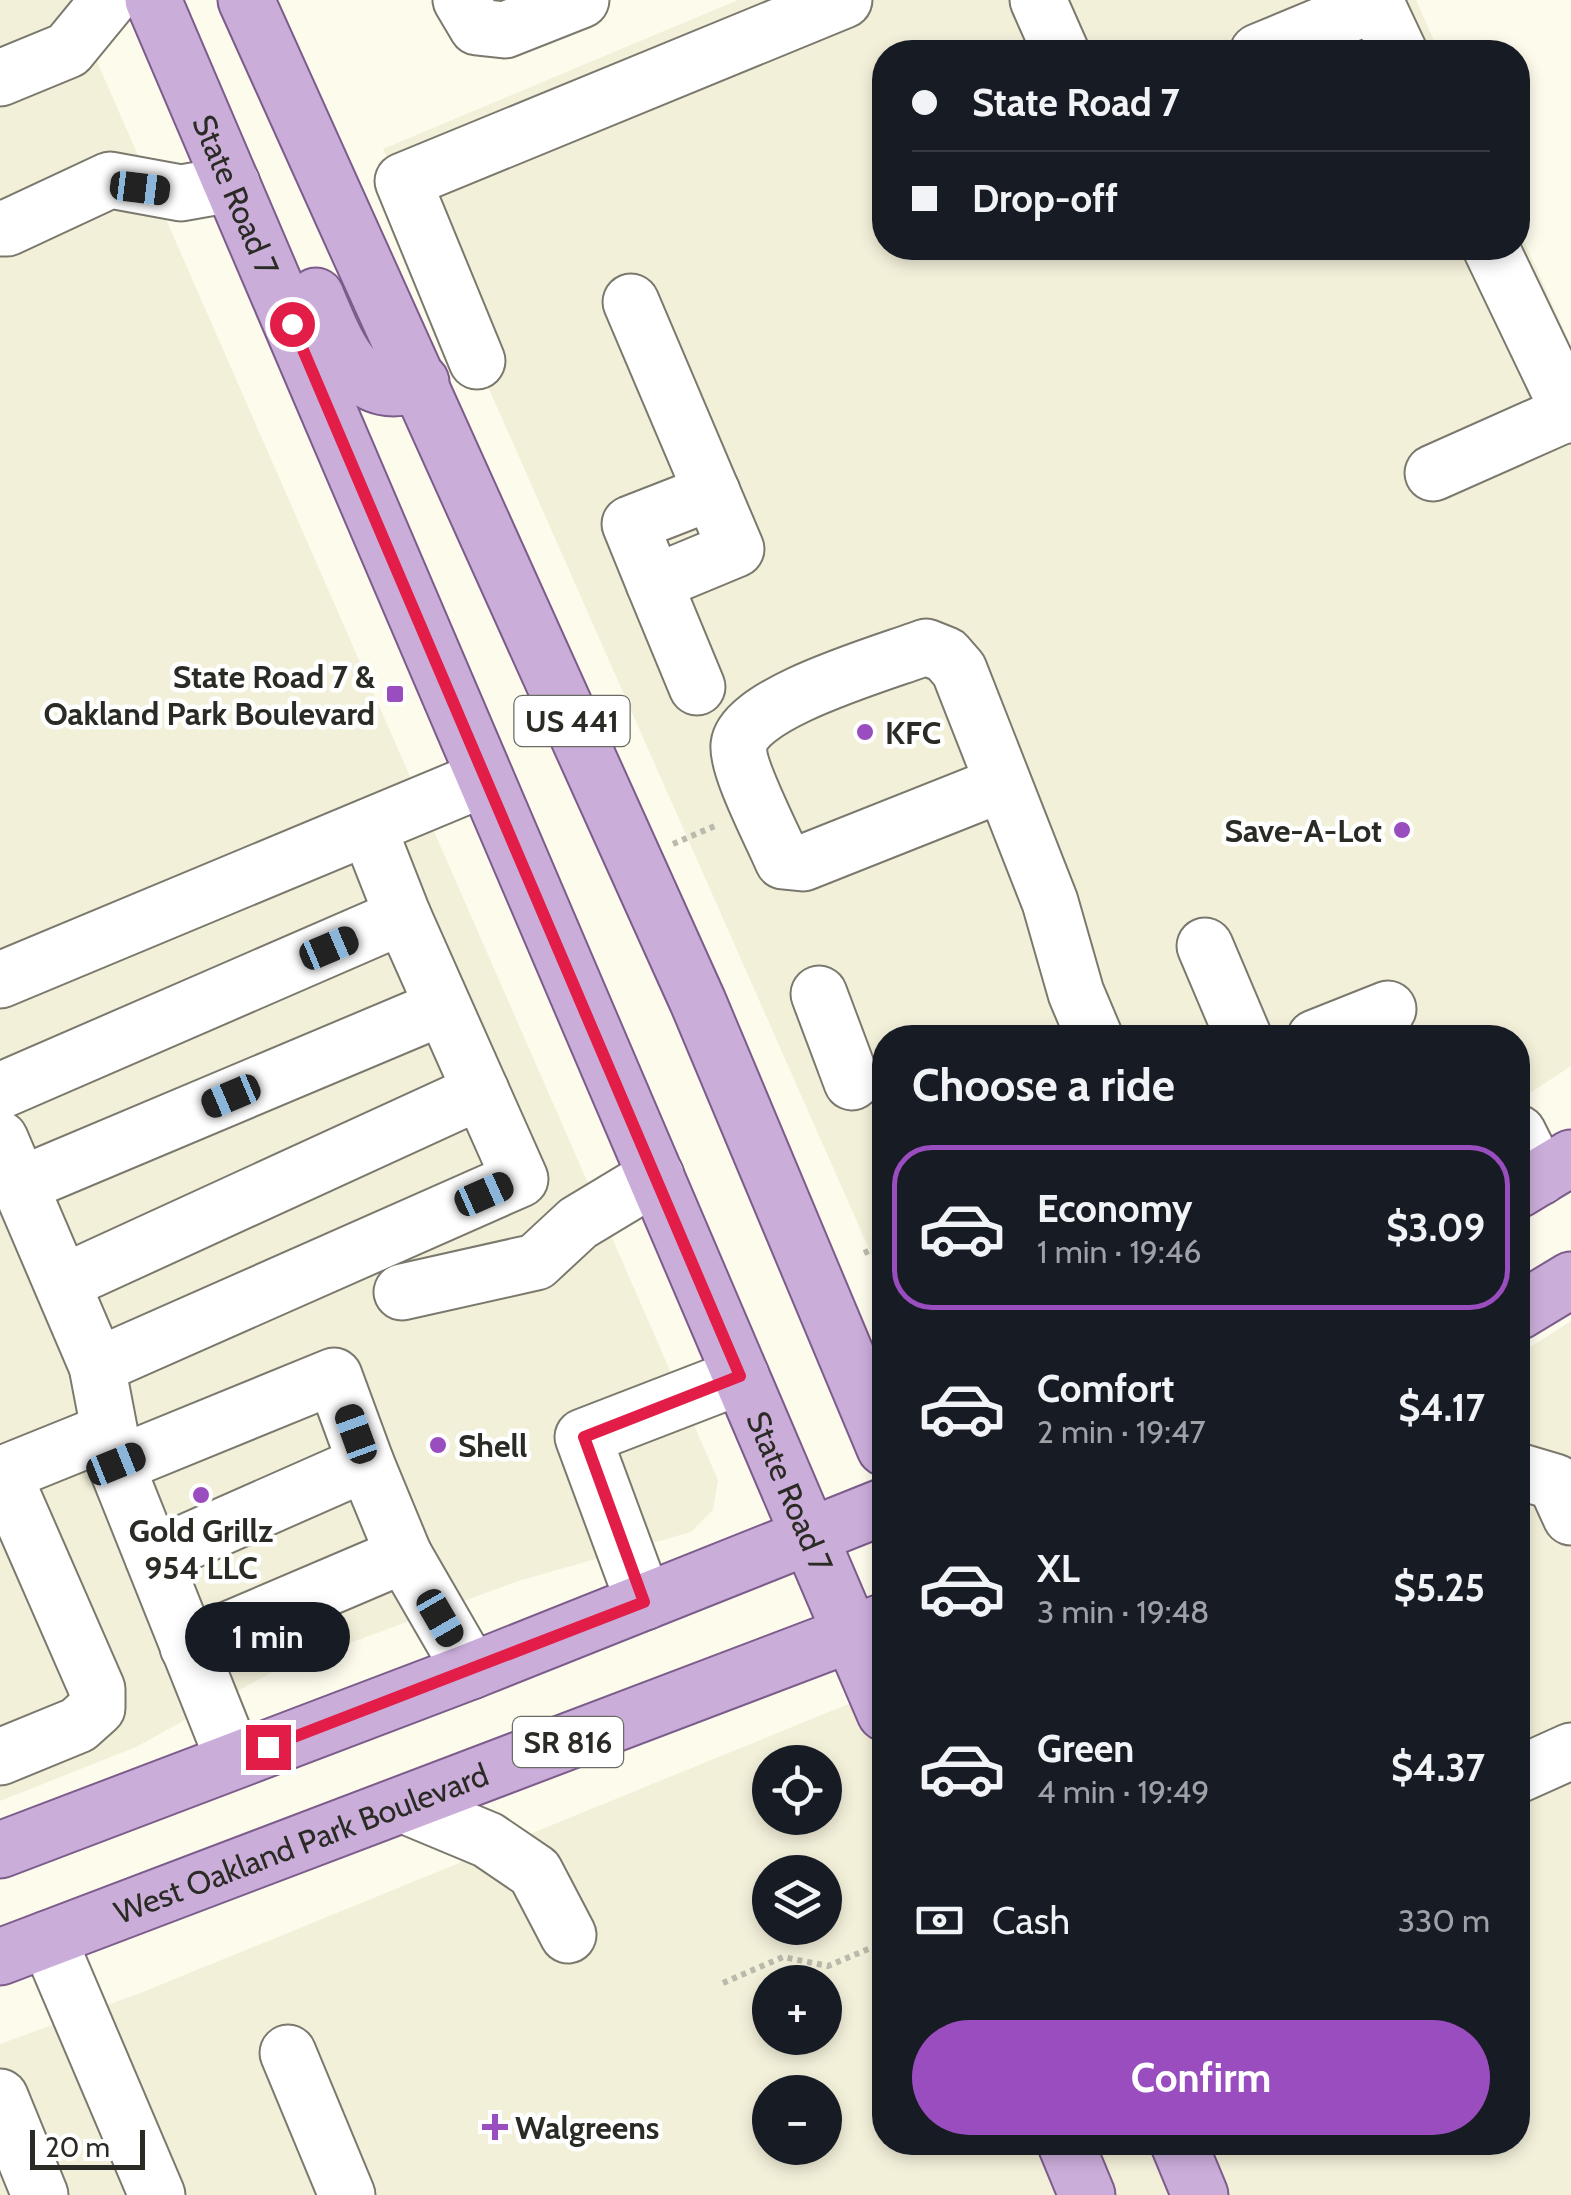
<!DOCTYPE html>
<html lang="en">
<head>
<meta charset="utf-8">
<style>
	:root { --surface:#171b24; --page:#20242c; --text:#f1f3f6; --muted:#9ea1a6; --line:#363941; --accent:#9a4dbe }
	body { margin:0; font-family:Cabin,sans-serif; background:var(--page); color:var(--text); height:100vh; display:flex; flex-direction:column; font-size:38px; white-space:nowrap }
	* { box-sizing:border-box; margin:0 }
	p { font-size:32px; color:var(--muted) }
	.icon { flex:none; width:55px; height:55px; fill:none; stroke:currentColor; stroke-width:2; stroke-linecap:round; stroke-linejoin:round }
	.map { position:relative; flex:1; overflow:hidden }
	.drawer { position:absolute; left:872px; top:1025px; width:658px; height:1130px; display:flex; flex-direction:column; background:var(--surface); border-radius:40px; box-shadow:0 5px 15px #0003 }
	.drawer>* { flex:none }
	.banner { position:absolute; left:872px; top:40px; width:658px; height:220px; border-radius:40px; box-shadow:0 5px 15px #0003; display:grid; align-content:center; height:220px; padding:0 40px; background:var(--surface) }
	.fabs { position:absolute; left:752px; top:1745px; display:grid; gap:20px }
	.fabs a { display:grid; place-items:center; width:90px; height:90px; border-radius:50%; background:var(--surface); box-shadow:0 5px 15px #0003; font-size:50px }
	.scale { position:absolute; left:30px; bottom:25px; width:115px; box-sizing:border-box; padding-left:10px; border:5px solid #2b2b25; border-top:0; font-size:28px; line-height:35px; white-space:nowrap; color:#2b2b25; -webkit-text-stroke:8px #fff; paint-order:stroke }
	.end { position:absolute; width:45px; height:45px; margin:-22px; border:12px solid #e11d48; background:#fff; box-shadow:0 0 0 5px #fff }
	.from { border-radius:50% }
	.bubble { position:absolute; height:70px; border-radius:35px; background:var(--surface); box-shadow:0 5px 15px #0003; font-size:32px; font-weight:700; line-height:70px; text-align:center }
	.car { position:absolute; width:30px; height:60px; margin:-30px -15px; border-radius:12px; box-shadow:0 0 8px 2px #0007; background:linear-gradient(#222 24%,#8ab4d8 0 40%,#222 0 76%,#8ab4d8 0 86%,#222 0) }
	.banner b { display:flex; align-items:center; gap:35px; height:95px; font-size:38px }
	.banner b+b { border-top:2px solid var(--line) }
	.banner i { width:25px; height:25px; background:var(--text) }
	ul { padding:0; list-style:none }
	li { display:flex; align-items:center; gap:30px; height:165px; margin:0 20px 15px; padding:0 20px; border:5px solid transparent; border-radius:40px }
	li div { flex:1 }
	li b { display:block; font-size:38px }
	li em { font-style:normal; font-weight:700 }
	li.selected { border-color:var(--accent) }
	li>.icon { width:90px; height:90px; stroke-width:1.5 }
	h2 { padding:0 40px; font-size:45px; line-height:120px }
	.pay { display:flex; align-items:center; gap:25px; height:110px; padding:0 40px; font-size:38px }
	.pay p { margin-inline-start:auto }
	.cta { display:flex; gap:20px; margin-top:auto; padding:20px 40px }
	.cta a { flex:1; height:115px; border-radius:60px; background:var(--accent); color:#fff; font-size:40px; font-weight:700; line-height:115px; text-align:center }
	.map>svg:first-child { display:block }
	.built { fill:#f3f0da; fill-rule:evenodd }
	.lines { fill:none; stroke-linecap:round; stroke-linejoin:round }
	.minor-casing { stroke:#7b796d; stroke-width:59 }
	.major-casing { stroke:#7c5c8b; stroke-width:59 }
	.path { stroke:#b9b9ac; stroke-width:6; stroke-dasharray:5 5; stroke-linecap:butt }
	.minor { stroke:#fff; stroke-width:55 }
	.major { stroke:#cbadda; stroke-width:55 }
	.route { stroke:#e11d48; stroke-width:12 }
	.poi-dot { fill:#9a4dbe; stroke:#fff; stroke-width:4 }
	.labels { text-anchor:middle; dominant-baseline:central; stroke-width:9; stroke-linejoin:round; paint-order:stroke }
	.shield { fill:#fff; stroke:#6b6b66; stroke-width:2.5 }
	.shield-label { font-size:30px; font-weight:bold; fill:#2b2b25 }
	.street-label { font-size:32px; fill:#2b2b25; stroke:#fff }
	.poi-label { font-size:32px; font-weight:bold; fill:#2b2b25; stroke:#fff; text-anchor:start }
</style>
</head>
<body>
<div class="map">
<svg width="1571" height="2195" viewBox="0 0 1571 2195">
	<rect width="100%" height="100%" fill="#fcfbec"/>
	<g class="built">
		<polygon points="0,0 70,0 718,1480 713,1510 691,1532 518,1581 276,1670 136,1747 0,1801"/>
		<polygon points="738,0 1416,0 1439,52 885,52 885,248 1518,248 1518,227 1571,346 1571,1066 1518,1101 1518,1038 885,1038 885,1285 383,149"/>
		<path d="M1571 1321V2195H0V2044L143 1992 885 1689V2142H1518V1355ZM770 1762H825V1818H770ZM770 1872H825V1928H770ZM770 1982H825V2038H770ZM770 2092H825V2148H770Z"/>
	</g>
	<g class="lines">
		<g class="minor-casing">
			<g id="minor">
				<polyline points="461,0 477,27 505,30 581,0"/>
				<polyline points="1038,0 1061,52"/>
				<polyline points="1258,52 1376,3 1399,52"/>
				<polyline points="0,78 68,50 109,0"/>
				<polyline points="0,228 7,228 110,180 181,193 232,184"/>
				<polyline points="1491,248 1571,415"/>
				<polyline points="631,302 736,549 654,583 697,687"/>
				<polyline points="477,361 403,181 844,0"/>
				<polyline points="1433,473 1570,412"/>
				<polyline points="654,583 630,524 712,492"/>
				<path d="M1002 784 803 863 783 861C773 837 736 767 739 745 744 702 887 662 926 647L946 655 959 670 1050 902 1076 993 1095 1038"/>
				<polyline points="1205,946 1244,1038"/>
				<polyline points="0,980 485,778"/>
				<polyline points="819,994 852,1082"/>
				<polyline points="1315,1038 1388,1009"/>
				<polyline points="0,1091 403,916"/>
				<polyline points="1518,1133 1540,1177"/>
				<polyline points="0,1139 97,1366 116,1465 234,1760"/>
				<polyline points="20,1185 443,1007"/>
				<polyline points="62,1283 481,1091"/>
				<polyline points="402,1292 536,1262 578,1223 656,1176"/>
				<polyline points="97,1366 520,1179 403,916 368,827"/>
				<polyline points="116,1465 334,1376 366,1463"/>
				<polyline points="1518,1471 1555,1482 1571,1517"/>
				<polyline points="0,1475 109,1431"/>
				<polyline points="153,1557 366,1463 404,1555"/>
				<polyline points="644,1602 583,1437 741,1376"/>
				<polyline points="188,1647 404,1555 471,1671"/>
				<polyline points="0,1757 78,1725 97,1708 97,1689 3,1474"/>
				<polyline points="1518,1775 1571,1751"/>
				<polyline points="404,1805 488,1840 535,1872 568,1935"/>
				<polyline points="48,1939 157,2195"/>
				<polyline points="288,2053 347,2195"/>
				<polyline points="0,2097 40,2195"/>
			</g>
		</g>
		<g class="major-casing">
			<g id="major">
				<path id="s1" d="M153 0 885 1713"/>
				<polyline points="246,0 698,1002 885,1448"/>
				<path d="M316 296C336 343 357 408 421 382"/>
				<polyline points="1518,1190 1571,1158"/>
				<polyline points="1518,1312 1571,1280"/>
				<polyline points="0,1850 471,1671 885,1506"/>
				<path id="s2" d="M0 1957 885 1621"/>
				<polyline points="1065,2142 1087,2195"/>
				<polyline points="1178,2142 1200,2195"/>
			</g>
		</g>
		<g class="path">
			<polyline points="673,844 717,825"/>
			<polyline points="864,1253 885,1244"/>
			<polyline points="723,1983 783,1957 828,1966 885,1942"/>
		</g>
		<use href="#minor" class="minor"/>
		<use href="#major" class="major"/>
	</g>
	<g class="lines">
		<polyline class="route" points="268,1747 644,1602 584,1437 740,1376 292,324"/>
	</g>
	<g class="poi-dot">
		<rect x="385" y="684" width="20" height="20" rx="5"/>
		<circle cx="865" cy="732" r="10"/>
		<circle cx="1402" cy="830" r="10"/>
		<circle cx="438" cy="1445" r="10"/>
		<circle cx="201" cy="1495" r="10"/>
		<path d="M490 2112h10v10h10v10h-10v10h-10v-10h-10v-10h10z"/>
	</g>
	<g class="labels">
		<g class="shield">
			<rect x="514.5" y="696" width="115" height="50" rx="8"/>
			<rect x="513" y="1717" width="110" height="50" rx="8"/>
		</g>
		<g class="shield-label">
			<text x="572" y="721">US 441</text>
			<text x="568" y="1742">SR 816</text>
		</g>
		<g class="street-label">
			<text stroke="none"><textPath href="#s1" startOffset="212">State Road 7</textPath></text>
			<text stroke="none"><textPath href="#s1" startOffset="1622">State Road 7</textPath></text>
			<text stroke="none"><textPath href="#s2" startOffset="322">West Oakland Park Boulevard</textPath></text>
		</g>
		<g class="poi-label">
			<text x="375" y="676" text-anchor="end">State Road 7 &amp;<tspan x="375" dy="37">Oakland Park Boulevard</tspan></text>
			<text x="885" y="732">KFC</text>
			<text x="1382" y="830" text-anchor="end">Save-A-Lot</text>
			<text x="458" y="1445">Shell</text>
			<text x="201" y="1530" text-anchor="middle">Gold Grillz<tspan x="201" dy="37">954 LLC</tspan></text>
			<text x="515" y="2127">Walgreens</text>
		</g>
	</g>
</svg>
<div class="fabs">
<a><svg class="icon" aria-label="locate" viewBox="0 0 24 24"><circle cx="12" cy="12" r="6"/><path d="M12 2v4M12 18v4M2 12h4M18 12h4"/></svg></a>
<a><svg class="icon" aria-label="layers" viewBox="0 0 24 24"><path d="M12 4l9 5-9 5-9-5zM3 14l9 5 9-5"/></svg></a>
<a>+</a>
<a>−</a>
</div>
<div class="scale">20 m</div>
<i class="end from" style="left:292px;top:324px"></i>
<i class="end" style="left:268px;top:1747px"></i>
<div class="bubble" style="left:185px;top:1602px;width:165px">1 min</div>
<i class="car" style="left:140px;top:188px;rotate:97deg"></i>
<i class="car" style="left:329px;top:948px;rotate:67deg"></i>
<i class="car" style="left:231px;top:1096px;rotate:247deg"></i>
<i class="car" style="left:484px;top:1194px;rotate:66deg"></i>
<i class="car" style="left:356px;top:1434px;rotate:340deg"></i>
<i class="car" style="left:116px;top:1464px;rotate:68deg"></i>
<i class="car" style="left:440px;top:1618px;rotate:150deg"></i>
<div class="banner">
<b><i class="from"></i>State Road 7</b>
<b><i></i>Drop-off</b>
</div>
<section class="drawer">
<h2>Choose a ride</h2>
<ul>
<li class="selected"><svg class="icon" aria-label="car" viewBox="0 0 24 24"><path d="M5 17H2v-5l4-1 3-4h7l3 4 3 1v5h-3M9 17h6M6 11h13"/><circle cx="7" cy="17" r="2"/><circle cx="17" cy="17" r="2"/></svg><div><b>Economy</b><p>1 min · 19:46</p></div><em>$3.09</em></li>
<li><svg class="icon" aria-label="car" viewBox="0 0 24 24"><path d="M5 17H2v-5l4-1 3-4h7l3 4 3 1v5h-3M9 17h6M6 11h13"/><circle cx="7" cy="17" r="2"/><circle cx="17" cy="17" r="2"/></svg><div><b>Comfort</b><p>2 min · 19:47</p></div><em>$4.17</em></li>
<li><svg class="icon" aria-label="car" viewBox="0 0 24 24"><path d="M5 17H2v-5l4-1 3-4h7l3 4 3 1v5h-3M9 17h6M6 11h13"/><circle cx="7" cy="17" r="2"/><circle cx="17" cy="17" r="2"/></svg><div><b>XL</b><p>3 min · 19:48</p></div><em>$5.25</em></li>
<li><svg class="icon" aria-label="car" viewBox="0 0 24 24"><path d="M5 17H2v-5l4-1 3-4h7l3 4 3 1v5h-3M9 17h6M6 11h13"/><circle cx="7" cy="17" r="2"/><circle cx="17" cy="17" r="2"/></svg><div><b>Green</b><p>4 min · 19:49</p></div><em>$4.37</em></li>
</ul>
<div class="pay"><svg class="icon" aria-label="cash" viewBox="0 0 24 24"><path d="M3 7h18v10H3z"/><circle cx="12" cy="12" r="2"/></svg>Cash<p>330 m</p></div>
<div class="cta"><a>Confirm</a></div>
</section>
</div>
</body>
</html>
